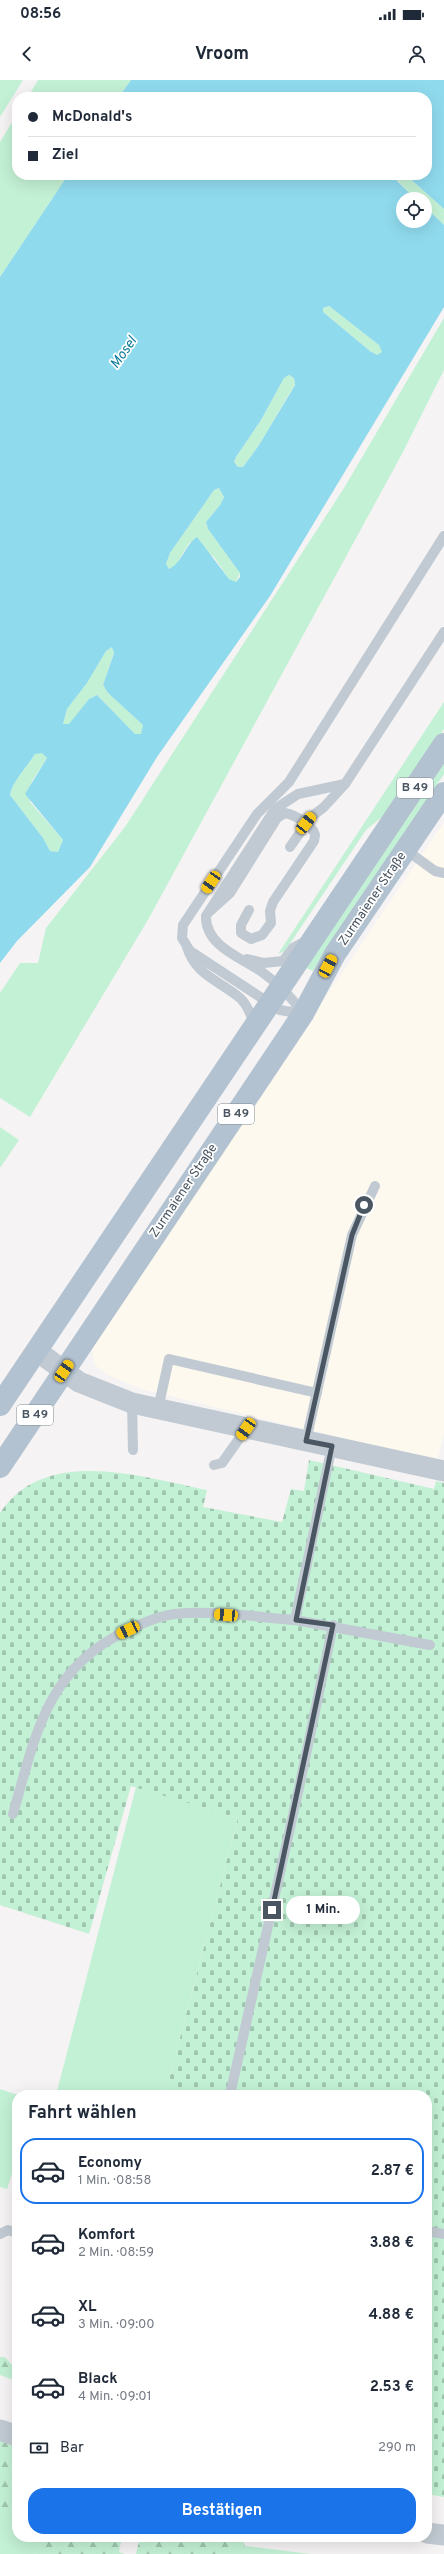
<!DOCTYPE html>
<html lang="de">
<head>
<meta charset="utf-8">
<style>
	:root { --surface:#fff; --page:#f2f2f3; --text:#1f2937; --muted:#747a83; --line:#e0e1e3; --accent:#1a73e8 }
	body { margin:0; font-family:Overpass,sans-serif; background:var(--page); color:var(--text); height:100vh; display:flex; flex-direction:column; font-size:15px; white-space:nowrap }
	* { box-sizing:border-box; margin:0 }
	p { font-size:13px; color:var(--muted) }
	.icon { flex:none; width:22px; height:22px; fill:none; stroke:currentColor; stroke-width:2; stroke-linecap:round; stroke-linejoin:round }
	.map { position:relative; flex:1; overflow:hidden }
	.side { position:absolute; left:12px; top:2010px; width:420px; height:452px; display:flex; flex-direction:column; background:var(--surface); border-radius:16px; box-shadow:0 4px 16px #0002 }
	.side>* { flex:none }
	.hud { position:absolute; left:12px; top:12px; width:420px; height:88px; border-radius:16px; box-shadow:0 4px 16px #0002; display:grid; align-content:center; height:88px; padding:0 16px; background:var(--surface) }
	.controls { position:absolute; left:396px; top:112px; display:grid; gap:8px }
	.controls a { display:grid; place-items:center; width:36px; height:36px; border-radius:50%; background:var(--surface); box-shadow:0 4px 16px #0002; font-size:20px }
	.end { position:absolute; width:18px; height:18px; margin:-9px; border:5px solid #4a5661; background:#fff; box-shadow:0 0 0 2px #fff }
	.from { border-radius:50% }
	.bubble { position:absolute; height:28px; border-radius:14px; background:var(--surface); box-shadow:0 4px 16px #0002; font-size:13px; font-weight:700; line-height:28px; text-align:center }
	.car { position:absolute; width:12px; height:24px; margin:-12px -6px; border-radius:5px; box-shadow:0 0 3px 1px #0007; background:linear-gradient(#f5c518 24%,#345 0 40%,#f5c518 0 76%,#345 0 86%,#f5c518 0) }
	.hud b { display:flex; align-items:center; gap:14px; height:38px; font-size:15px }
	.hud b+b { border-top:1px solid var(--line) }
	.hud i { width:10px; height:10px; background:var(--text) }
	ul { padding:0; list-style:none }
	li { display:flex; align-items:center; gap:12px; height:66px; margin:0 8px 6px; padding:0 8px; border:2px solid transparent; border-radius:16px }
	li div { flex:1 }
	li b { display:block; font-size:15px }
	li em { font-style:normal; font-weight:700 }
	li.active { border-color:var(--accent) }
	li>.icon { width:36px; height:36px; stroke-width:1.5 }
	h2 { padding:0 16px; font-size:18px; line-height:48px }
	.pay { display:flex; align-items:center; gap:10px; height:44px; padding:0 16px; font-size:15px }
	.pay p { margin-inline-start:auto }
	.primary-button { display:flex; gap:8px; margin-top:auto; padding:8px 16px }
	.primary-button a { flex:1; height:46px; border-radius:16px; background:var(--accent); color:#fff; font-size:16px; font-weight:700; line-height:46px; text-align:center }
	.status { display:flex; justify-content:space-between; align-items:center; height:28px; padding:0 20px; background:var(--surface); direction:ltr }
	.status svg { height:11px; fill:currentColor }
	header { display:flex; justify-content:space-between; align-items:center; height:52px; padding:0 16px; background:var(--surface); font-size:18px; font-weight:700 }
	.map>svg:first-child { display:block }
	.commercial { fill:#fdf9ef }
	.green { fill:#c3f1d5 }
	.forest { fill:url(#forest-firs) }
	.cemetery { fill:url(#cemetery-stones) }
	.water { fill:#90daee; fill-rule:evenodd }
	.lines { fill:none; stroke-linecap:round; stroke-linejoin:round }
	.lane { stroke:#c1cad2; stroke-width:10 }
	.street { stroke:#c1cad2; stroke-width:21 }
	.primary { stroke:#b3c2d1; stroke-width:22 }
	.route { stroke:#4a5661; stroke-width:5 }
	.labels { text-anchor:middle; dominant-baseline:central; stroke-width:3.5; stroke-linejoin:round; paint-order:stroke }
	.shield { fill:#fff; stroke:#808990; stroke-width:1 }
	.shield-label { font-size:12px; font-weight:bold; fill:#4a5661 }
	.street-label { font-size:13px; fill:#4a5661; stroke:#fff }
	.water-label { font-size:14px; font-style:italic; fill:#0c7c9b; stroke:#fff }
</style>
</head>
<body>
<div class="status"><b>08:56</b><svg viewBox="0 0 49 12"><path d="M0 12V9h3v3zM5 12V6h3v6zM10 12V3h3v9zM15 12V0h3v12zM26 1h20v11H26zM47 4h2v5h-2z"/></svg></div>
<header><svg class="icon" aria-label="back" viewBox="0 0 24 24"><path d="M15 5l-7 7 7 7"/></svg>Vroom<svg class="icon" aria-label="person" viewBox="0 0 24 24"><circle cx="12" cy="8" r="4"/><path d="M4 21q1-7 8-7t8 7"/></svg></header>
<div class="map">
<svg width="444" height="2474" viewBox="0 0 444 2474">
	<defs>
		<pattern id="forest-firs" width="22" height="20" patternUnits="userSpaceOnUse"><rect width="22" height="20" fill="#c3f1d5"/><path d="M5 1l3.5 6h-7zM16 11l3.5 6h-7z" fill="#a0c6b0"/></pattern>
		<pattern id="cemetery-stones" width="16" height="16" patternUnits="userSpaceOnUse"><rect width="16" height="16" fill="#c3f1d5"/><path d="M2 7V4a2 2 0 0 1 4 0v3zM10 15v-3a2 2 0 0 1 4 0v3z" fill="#a0c6b0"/></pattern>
	</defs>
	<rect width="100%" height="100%" fill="#f5f3f3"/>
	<polygon class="commercial" points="444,742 444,1354 437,1381 141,1309 108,1295 95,1285 92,1269 136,1197"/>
	<g class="green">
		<polygon points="0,0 23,0 0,37"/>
		<polygon points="38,0 131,0 119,17 28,17"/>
		<polygon points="17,34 17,95 68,95 0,197 0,62"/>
		<polygon points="406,95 444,129 444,145 425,127 425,119 416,119 397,100 400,96"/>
		<polygon points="329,226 379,265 383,272 377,275 369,270 323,232 323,228"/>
		<polygon points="444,238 444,290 403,372 149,838 30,1037 0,1018 0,913 20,883 38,883 46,848 125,747 344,408"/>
		<polygon points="289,295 294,298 295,304 259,365 243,387 238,387 234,382 236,377 261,340 284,298"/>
		<polygon points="219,408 224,416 220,425 206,442 208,449 240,493 236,502 229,499 214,477 190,462 175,486 169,489 166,484 170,473 214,410"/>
		<polygon points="112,567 114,572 103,605 108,613 143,645 142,654 135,654 97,615 89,619 69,645 63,644 67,629 87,603 106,571"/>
		<polygon points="444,622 444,649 388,732 366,750 285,871 278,874"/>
		<path d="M42 672 47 678 32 701 30 722 63 760 58 772 50 771 43 758 10 715C12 702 27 687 35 674Z"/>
		<polygon points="444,683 444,694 313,891 306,888"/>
		<polygon points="0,1047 19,1060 0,1088"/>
		<polygon points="136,1707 238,1738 165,2015 56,2015"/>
		<polygon points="0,2009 18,2015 17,2078 7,2109 0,2107"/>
		<polygon points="0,2388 17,2393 17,2457 100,2457 111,2474 0,2474"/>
		<polygon points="245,2466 311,2474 218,2474"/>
	</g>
	<g class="forest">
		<polygon points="0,2277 5,2277 11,2284 17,2285 17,2301 0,2295"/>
		<polygon points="0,2357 17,2363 17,2442 0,2431"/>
		<polygon points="33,2457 122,2457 119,2472 125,2474 40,2474"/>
		<polygon points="142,2457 242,2457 245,2466 229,2474 136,2474 139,2461"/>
	</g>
	<path class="cemetery" d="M309 1380 434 1409 436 1401 444 1403V2417L427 2414V2015H165L238 1738 131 1706 89 1854 0 1825V1433C45 1365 142 1397 207 1410L203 1427 282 1442 291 1409 304 1411Z"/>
	<g class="water">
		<polygon points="131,0 444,0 444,129 406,95 427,95 427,17 119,17"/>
		<path d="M68 95H401L397 101 416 119H403V141H425V127L444 145V227L270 516 157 677 90 787 17 861 0 883V197ZM329 226 379 265 382 272 377 275 370 271 323 232V228ZM289 295 294 298 295 305 259 365 243 387H238L234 382 236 377 261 340 284 298ZM219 408 224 417 220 425 206 442 208 449 240 493V497L236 502 229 499 197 457C185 465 182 483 169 489L166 484 170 473 214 410ZM112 567 114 573 103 605 108 613 143 645 141 654H135L97 615 89 619 69 644H63L67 629 87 603 106 571ZM42 673 47 678 25 714 63 760 58 772 50 771 43 758 10 715C12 702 27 687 35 674Z"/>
	</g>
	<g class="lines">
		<g class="lane">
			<polyline points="290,767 311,737 324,727 345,704 444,552"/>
			<polyline points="406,770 435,791 444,793"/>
			<path d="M210 831 230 813 277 738 285 733C295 735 313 745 315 755L314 761 273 822 270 831 271 843 262 855 251 859 241 853V845L249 830"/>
			<path d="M187 867C195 895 220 901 240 918 248 925 251 936 255 945"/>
			<polyline points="247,879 264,883 283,881 293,868 306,861"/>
			<polyline points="303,934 280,930 190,871 182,858 183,845 257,734 289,702 444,456"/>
			<path d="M303 934C292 917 279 904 262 892 242 878 205 866 206 836L275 729 298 714 345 704"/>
			<polyline points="132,1323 133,1370"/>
			<polyline points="158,1329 169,1279 317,1313"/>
			<polyline points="306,1361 352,1155 375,1106"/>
			<polyline points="332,1366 295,1540 430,1565"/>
			<polyline points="214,1385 222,1383 246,1349"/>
			<path d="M13 1734C35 1657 46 1589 126 1551 141 1544 158 1536 175 1534 214 1530 256 1537 295 1540"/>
			<polyline points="230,2015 299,1708 333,1545"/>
			<polyline points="427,2151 444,2154"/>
			<polyline points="0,2154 8,2150 17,2153"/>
		</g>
		<g class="street">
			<polyline points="37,1271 79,1302 132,1323 444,1391"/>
			<polyline points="0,2350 17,2356"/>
			<polyline points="427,2453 444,2455"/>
		</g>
		<g class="primary">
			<polyline points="0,1325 444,664"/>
			<polyline points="0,1387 303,934 335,874 444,713"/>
		</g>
	</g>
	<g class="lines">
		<polyline class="route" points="272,1830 333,1545 296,1540 332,1366 306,1361 352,1155 364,1125"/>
	</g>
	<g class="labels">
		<g class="shield">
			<rect x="397" y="698" width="36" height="20" rx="3"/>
			<rect x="218" y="1024" width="36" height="20" rx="3"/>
			<rect x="17" y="1325" width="36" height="20" rx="3"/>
		</g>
		<g class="shield-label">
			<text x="415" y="708">B 49</text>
			<text x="236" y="1034">B 49</text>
			<text x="35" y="1335">B 49</text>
		</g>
		<g class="street-label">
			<text transform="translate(373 819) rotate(-56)">Zurmaiener Straße</text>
			<text transform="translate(184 1111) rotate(-56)">Zurmaiener Straße</text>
		</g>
		<g class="water-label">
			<text transform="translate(124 273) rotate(-55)">Mosel</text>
		</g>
	</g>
</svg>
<div class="controls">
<a><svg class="icon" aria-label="locate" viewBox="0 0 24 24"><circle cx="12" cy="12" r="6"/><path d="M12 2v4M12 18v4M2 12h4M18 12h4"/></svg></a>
</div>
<i class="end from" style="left:364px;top:1125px"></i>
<i class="end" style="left:272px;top:1830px"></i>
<div class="bubble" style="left:286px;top:1816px;width:74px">1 Min.</div>
<i class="car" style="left:306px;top:743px;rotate:38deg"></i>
<i class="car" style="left:211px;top:802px;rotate:214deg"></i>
<i class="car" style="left:328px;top:886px;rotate:28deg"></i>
<i class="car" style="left:64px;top:1291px;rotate:34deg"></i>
<i class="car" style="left:246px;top:1349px;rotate:215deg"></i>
<i class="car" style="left:226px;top:1535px;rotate:274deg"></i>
<i class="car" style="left:128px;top:1550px;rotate:245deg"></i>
<div class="hud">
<b><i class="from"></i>McDonald's</b>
<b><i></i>Ziel</b>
</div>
<section class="side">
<h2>Fahrt wählen</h2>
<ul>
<li class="active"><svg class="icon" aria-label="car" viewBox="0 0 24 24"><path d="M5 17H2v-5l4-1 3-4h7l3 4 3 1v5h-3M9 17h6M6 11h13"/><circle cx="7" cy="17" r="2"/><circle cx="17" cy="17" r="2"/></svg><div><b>Economy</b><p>1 Min. · 08:58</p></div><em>2.87 €</em></li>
<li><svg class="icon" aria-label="car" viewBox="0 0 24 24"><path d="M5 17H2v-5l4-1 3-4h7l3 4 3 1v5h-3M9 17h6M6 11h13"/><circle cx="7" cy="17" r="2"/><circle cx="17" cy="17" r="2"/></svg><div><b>Komfort</b><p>2 Min. · 08:59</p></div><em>3.88 €</em></li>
<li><svg class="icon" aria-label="car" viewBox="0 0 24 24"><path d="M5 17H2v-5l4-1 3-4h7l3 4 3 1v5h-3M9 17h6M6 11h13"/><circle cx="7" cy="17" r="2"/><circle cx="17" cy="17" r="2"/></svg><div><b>XL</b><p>3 Min. · 09:00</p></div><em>4.88 €</em></li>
<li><svg class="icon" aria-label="car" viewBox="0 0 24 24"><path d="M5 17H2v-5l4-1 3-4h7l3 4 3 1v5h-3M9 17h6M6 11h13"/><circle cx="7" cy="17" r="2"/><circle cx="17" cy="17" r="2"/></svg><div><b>Black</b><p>4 Min. · 09:01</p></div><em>2.53 €</em></li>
</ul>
<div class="pay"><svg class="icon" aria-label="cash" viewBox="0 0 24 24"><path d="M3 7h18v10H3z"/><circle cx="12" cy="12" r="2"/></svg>Bar<p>290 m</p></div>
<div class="primary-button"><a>Bestätigen</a></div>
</section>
</div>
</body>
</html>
